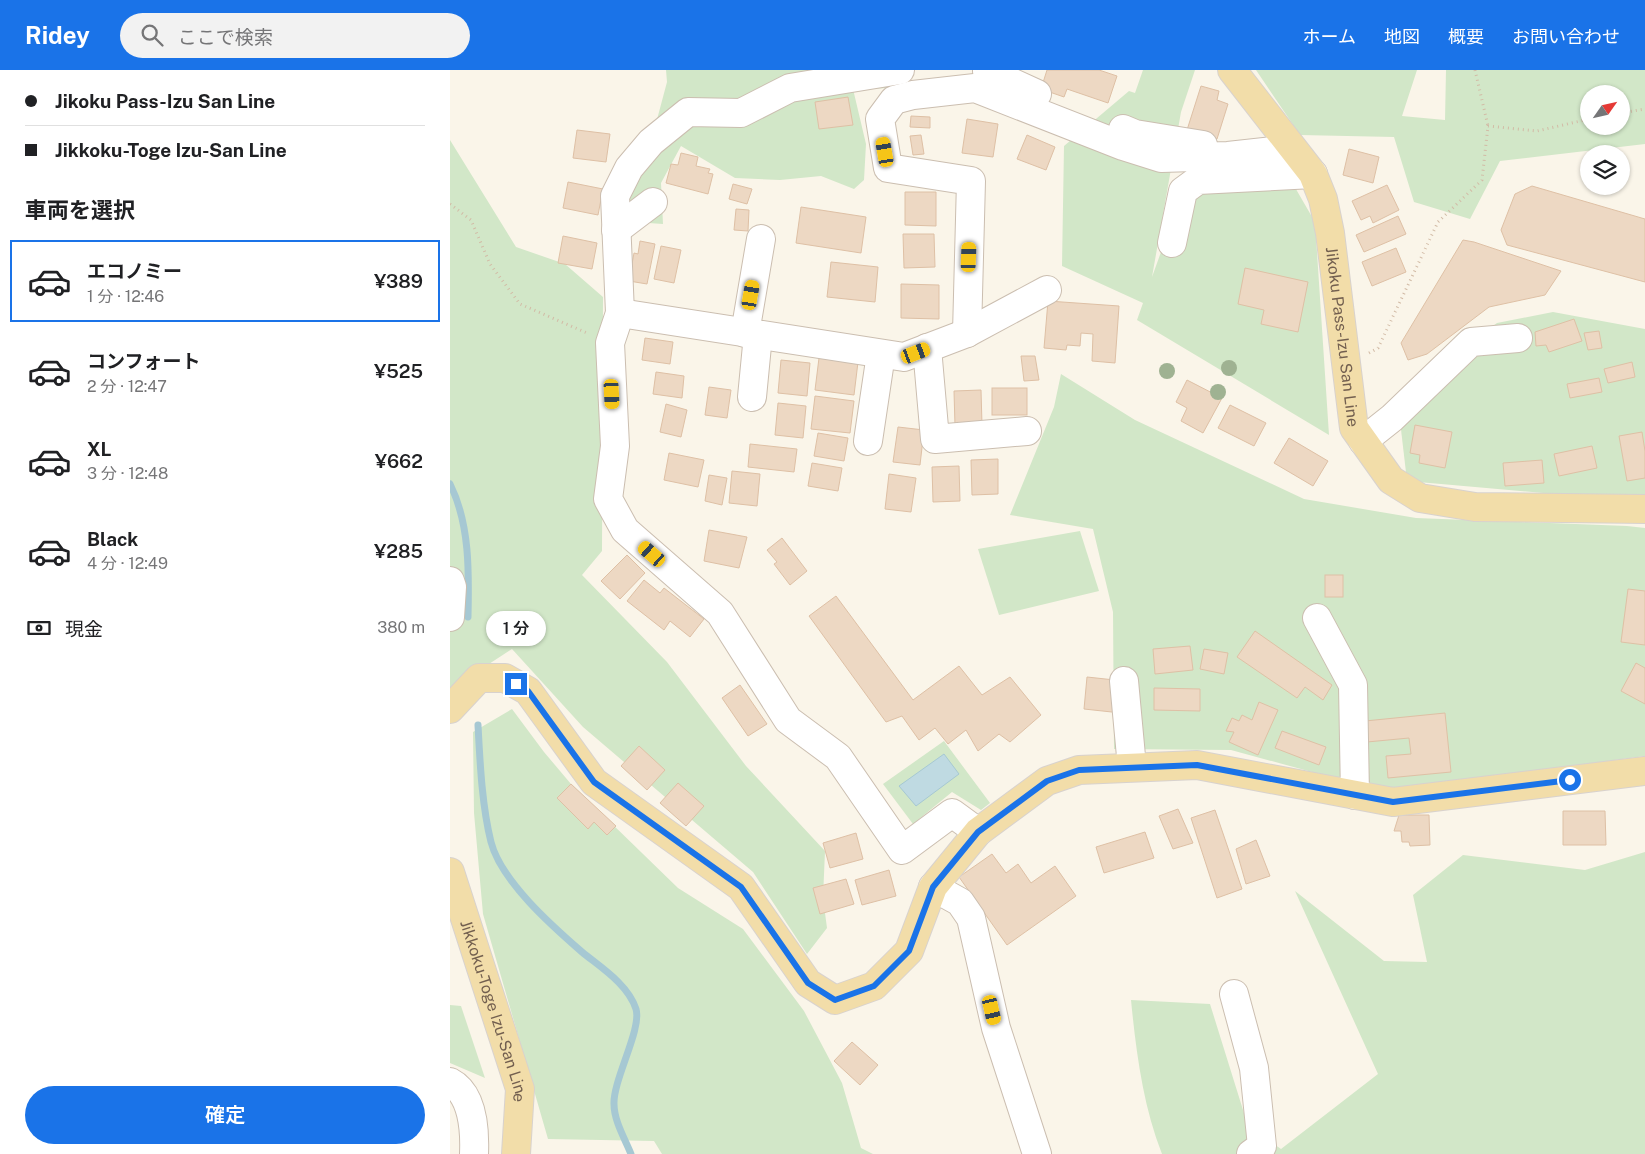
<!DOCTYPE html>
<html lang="ja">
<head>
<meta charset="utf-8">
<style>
	:root { --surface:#fff; --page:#f2f2f2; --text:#202124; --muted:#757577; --line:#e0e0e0; --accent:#1a73e8 }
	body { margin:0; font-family:"Public Sans","Noto Sans JP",sans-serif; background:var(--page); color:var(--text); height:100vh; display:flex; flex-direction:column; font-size:19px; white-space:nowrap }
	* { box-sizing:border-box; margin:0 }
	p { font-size:16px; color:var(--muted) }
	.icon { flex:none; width:28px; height:28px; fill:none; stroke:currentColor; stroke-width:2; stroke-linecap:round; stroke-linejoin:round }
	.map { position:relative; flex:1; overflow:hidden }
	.panel { display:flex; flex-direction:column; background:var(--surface); width:450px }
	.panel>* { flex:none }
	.guide { display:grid; align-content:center; height:110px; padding:0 25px; background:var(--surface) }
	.needle { width:32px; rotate:56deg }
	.fabs { position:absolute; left:1130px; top:15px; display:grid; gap:10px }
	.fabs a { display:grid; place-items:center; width:50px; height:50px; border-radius:50%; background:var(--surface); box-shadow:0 1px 4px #0004; font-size:25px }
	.end { position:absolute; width:22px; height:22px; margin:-11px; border:6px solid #1a73e8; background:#fff; box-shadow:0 0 0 2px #fff }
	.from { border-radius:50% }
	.bubble { position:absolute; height:35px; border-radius:18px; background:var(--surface); box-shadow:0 1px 4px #0004; font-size:16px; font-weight:600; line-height:35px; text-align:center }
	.car { position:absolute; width:15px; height:30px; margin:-15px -8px; border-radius:6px; box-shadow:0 0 4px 1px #0007; background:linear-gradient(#f5c518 24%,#345 0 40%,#f5c518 0 76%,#345 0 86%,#f5c518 0) }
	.guide b { display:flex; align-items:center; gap:18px; height:48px; font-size:19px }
	.guide b+b { border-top:1px solid var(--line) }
	.guide i { width:12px; height:12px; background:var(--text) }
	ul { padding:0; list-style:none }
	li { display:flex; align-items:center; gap:15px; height:82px; margin:0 10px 8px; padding:0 15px; border:2px solid transparent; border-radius:0px }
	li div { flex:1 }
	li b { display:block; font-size:19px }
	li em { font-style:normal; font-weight:600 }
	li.active { border-color:var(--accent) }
	li>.icon { width:45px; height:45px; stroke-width:1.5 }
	h2 { padding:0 25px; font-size:22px; line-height:60px }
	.pay { display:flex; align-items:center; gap:12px; height:55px; padding:0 25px; font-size:19px }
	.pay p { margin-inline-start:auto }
	.primary-button { display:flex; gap:10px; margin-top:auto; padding:10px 25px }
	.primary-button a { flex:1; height:58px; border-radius:30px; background:var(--accent); color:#fff; font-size:20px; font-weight:600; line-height:58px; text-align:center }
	header { display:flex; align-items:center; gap:30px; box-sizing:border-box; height:70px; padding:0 25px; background:var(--accent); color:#fff }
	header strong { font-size:24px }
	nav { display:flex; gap:28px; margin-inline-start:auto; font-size:18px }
	.search { width:350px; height:45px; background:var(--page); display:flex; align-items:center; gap:12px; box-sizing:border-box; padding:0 18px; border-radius:28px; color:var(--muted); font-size:19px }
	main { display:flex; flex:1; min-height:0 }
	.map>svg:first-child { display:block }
	.green { fill:#d2e7c8; fill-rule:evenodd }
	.water { fill:#bfdae2; stroke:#a6c8d3 }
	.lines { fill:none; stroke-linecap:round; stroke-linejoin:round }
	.stream { stroke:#a6c8d3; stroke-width:7 }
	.building { fill:#edd8c3; stroke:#dec0a5 }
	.minor-casing { stroke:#cbbeb0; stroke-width:30 }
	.major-casing { stroke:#d8d2ce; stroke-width:30 }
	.path { stroke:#d2bba6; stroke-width:3; stroke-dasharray:1 4; stroke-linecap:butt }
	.minor { stroke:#fff; stroke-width:28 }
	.major { stroke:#f2dda9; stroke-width:28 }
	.tree { fill:#9fb292 }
	.route { stroke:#1a73e8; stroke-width:6 }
	.labels { text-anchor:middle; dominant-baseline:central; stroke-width:4.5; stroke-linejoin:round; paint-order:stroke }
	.street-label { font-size:16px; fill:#725f4f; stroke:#fdf9ef }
</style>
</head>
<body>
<header>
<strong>Ridey</strong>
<div class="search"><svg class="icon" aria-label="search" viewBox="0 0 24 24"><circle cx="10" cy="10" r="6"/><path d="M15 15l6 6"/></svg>ここで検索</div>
<nav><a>ホーム</a><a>地図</a><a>概要</a><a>お問い合わせ</a></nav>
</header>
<main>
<section class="panel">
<div class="guide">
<b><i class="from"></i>Jikoku Pass-Izu San Line</b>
<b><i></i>Jikkoku-Toge Izu-San Line</b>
</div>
<h2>車両を選択</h2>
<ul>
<li class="active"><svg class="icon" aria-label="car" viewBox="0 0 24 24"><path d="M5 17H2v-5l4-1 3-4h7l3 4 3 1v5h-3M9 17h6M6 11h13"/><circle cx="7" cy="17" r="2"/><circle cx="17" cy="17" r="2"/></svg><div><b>エコノミー</b><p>1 分 · 12:46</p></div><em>¥389</em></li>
<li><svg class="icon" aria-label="car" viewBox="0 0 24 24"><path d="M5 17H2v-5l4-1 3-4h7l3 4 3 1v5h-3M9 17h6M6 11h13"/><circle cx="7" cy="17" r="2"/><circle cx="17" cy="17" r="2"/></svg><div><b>コンフォート</b><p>2 分 · 12:47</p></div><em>¥525</em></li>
<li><svg class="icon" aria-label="car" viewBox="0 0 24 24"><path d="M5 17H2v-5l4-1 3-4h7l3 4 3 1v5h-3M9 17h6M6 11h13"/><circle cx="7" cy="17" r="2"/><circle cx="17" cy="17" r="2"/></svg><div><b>XL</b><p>3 分 · 12:48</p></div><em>¥662</em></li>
<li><svg class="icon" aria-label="car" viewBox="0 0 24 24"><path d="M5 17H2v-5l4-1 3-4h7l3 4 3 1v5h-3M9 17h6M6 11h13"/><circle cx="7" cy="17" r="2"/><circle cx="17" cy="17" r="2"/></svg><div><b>Black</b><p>4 分 · 12:49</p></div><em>¥285</em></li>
</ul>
<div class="pay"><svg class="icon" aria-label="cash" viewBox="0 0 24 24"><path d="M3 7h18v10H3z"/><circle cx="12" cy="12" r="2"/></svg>現金<p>380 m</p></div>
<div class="primary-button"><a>確定</a></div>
</section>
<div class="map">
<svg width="1195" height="1084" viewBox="0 0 1195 1084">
	<rect width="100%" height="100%" fill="#faf5e9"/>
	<g class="green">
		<polygon points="216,0 465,0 443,18 403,19 416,74 414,110 404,119 371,106 330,110 285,108 231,76 211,113 213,154 184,152 174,108 201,72 217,12"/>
		<polygon points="693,0 745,0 731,42 702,207 733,121 843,114 865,152 879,365 687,250 693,233 612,196 614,76 679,21 685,23"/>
		<path d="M806 0H967L952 46 995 50 996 0H1195V74L1050 91 1020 149 964 132 944 67 850 65ZM1139 24H1171V56H1139Z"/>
		<polygon points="0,70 66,177 115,194 153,227 152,481 132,505 217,592 296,696 375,781 373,828 377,858 357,884 303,802 133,657 62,579 19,607 0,626"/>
		<polygon points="1103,242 1195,259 1195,424 1104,424 957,411 950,351 995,291 1047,253"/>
		<polygon points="611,304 685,350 854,429 966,448 1177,456 1195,458 1195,686 932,721 781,680 664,679 663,542 643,459 560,445 604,337"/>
		<polygon points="630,461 649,521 549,545 528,479"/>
		<polygon points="62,639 94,682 121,714 228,818 293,859 354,941 392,1013 411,1078 423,1084 212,1084 204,1071 98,1069 33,844 24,743 23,662"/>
		<polygon points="494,671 540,733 531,740 502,722 463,754 433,714"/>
		<path d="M1195 782V1084H712C693 1036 686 981 681 930L760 934 798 1056 831 1079 928 1004 845 821 934 891 977 892 963 825 1013 785 1135 800Z"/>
		<polygon points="0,935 11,936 35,1008 0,993"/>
	</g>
	<polygon class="water" points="494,684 509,704 466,736 449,716"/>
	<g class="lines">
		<g class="stream">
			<path d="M0 414C20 454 19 503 18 547"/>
			<path d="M28 655C30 693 32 736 41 772 51 811 102 856 132 882 150 897 178 914 186 939 192 959 163 1010 164 1034 164 1051 175 1069 181 1084"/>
		</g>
	</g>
	<g class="building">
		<polygon points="597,0 649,0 667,6 658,33 617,19 614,27 591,19"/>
		<polygon points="751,16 769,21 767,30 778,34 767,69 737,60"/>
		<polygon points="398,27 403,55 369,59 365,32"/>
		<polygon points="461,46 480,47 480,58 460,57"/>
		<polygon points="517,49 548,54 543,87 512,83"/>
		<polygon points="127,60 160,64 156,92 123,88"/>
		<polygon points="471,65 474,84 463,85 460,66"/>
		<polygon points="577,65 605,77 596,100 567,89"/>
		<polygon points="899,79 929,87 923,113 893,105"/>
		<polygon points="231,83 248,87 246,96 260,99 258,103 263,104 258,124 216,113 221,94 228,95"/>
		<polygon points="118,112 153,119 148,145 113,138"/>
		<polygon points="283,114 302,119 297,134 279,129"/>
		<polygon points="937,115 949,140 923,153 920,146 911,150 902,131"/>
		<polygon points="1082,116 1195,149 1195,212 1057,175 1051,160 1065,124"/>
		<polygon points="455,122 486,122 486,156 455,155"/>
		<polygon points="351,137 416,147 411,183 346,173"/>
		<polygon points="286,139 299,140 298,161 284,160"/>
		<polygon points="948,146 956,164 914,182 906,165"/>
		<polygon points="453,164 484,164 485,197 454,198"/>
		<polygon points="113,166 147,173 142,199 108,193"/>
		<polygon points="1013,170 1024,172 1111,201 1095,225 1039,237 977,284 958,290 951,273"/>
		<polygon points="190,171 205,174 197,214 179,211 184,183 188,184"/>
		<polygon points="211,176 231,180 224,213 204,209"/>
		<polygon points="946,178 956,202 922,216 912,192"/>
		<polygon points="381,192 428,197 425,232 377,227"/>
		<polygon points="795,198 858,212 848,262 811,254 814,240 788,234"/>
		<polygon points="451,214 489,215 489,249 451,248"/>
		<polygon points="598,231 669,236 665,293 642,291 643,264 631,263 630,276 617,275 616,280 594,278"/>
		<polygon points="1124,249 1132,271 1099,282 1096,275 1086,276 1085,262"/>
		<polygon points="1149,261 1152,278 1138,280 1134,263"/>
		<polygon points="195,268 223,272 220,294 192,290"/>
		<polygon points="571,286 585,286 589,310 574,311"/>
		<polygon points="369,288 408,292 404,325 365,320"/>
		<polygon points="331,290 360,293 357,326 328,323"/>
		<polygon points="1182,292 1185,307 1158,313 1154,299"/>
		<polygon points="206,302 234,306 232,328 203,324"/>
		<polygon points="1149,308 1152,322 1120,328 1117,314"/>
		<polygon points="737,310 772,328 753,363 731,351 737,338 726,332"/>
		<polygon points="259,317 281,320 277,348 255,345"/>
		<rect x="542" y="318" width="35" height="27"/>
		<polygon points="531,320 532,355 505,356 504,321"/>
		<polygon points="365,326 404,331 400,363 361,359"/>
		<polygon points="328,333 356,336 353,368 325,365"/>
		<polygon points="216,334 237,340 231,367 210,362"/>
		<polygon points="780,335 816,353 804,376 768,358"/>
		<polygon points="965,355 1002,362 995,398 969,393 970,385 960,383"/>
		<polygon points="448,357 474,360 470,395 443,392"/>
		<polygon points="1192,362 1195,381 1195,408 1177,411 1169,366"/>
		<polygon points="368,363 398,368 394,391 364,386"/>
		<polygon points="839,368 878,391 863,416 824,393"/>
		<polygon points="300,374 347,379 344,402 298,397"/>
		<polygon points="1142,376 1147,398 1109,406 1104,384"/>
		<polygon points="219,383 254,390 248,417 214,410"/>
		<polygon points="548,389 548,424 522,425 521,390"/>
		<polygon points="1092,390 1094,413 1055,416 1053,393"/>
		<polygon points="362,393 392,398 388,421 358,416"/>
		<polygon points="509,396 510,431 483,432 482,397"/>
		<polygon points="282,401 310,404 307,436 279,433"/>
		<polygon points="439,404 466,408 461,442 435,439"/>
		<polygon points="259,405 277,408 272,435 255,431"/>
		<polygon points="259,460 297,467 289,498 254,491"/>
		<polygon points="332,468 357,501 340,515 324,494 327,492 317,480"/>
		<polygon points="177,485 195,503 170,529 151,511"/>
		<rect x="875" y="505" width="18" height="22"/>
		<polygon points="194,510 210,523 214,518 254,549 240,567 220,551 214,560 177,531"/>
		<polygon points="1178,519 1195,521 1195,575 1171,572"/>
		<polygon points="386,526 463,630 509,596 532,625 560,607 591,645 560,672 549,664 528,681 516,660 498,674 485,658 469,670 452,646 436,652 359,546"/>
		<polygon points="805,561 882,615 873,630 855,617 847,628 787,587"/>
		<polygon points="740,576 743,600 705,604 703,579"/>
		<polygon points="754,579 778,583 774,604 750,599"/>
		<polygon points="1186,593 1195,598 1195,634 1171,621"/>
		<polygon points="637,607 674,611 671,643 634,639"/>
		<polygon points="290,615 317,654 298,666 272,628"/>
		<polygon points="704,618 750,619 750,641 704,640"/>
		<polygon points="809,632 828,640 808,685 779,672 784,662 776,661 782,648 789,651 792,645 802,650"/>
		<polygon points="995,643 1001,702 938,708 936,686 961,684 959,668 917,672 915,651"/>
		<polygon points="832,661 876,677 869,695 825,678"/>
		<polygon points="189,676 215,700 197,720 171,696"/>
		<polygon points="228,713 254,736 236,756 210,733"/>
		<polygon points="121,714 166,756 157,765 144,752 138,759 107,728"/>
		<polygon points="728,739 743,773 723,779 709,746"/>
		<polygon points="765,740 792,819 767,828 741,748"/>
		<polygon points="1113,741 1155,741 1156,775 1113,775"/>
		<polygon points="949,745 979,745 980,775 960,776 959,772 952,772 951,761 944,761"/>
		<polygon points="695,762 704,788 654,803 646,777"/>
		<polygon points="406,763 413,789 380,798 373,773"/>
		<polygon points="806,770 820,806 796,814 786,779"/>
		<polygon points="542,784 556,803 568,794 581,813 605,796 626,826 557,875 509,807"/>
		<polygon points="439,800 446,826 412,835 405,810"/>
		<polygon points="396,809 404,834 370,844 363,818"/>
		<polygon points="402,972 428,995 410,1015 384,991"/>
	</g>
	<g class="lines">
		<g class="minor-casing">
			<g id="minor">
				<polyline points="450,0 340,18 291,43 238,42 201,72 179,98 165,126 170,243 160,273 165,376 158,429 175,460 270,543 338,650 388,687 452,780 502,743 528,762"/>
				<polyline points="541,0 537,1 587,24"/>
				<polyline points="673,59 685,64 753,75"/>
				<polyline points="166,160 203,132"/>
				<polyline points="722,173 733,121 748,110 863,104"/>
				<polyline points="170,243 454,287 517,263 597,220"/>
				<polyline points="295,263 311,169"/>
				<polyline points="517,263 521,111 438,98 430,49 444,30 463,25 525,18 673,76 711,88 778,86 842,79"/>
				<polyline points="477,278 485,369 577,361"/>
				<polyline points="302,327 308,265"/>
				<polyline points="418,371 431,284"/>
				<polyline points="913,371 942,348 1021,272 1068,268"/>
				<polyline points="0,511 2,517 0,547"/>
				<polyline points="867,548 903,615 905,725"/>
				<polyline points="674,611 682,697"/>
				<polyline points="483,817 510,832 521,848 546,958 587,1084"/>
				<polyline points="784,924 804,998 812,1076 801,1084"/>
				<path d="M0 1012C23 1024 25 1061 24 1084"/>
			</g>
		</g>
		<g class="major-casing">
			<g id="major">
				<path id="s1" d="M782 0 863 104 873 129 880 163 904 358 941 410 970 428 1025 437 1195 439"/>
				<polyline points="0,639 29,608 55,608 78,621 144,712 291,817 358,913 385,930 424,916 459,881 483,817 528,762 597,711 629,700 747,695 943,732 1195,701"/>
				<path id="s2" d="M0 802 70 1019 66 1084"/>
			</g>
		</g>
		<g class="path">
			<polyline points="1025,0 1038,56"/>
			<polyline points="1171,43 1195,39"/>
			<polyline points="0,134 21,150 40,194 70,234 137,263"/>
			<polyline points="919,283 928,278 988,152 1032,110 1038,56 1087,61 1139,49"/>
		</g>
		<use href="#minor" class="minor"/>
		<use href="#major" class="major"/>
	</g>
	<g class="tree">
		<circle cx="779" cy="298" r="8"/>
		<circle cx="717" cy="301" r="8"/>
		<circle cx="768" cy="322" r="8"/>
	</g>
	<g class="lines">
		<polyline class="route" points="66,614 78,621 144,712 291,817 358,913 385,930 424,916 459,881 483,817 528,762 597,711 629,700 747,695 943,732 1120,710"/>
	</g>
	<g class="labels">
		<g class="street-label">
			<text stroke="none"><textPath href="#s1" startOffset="298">Jikoku Pass-Izu San Line</textPath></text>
			<text stroke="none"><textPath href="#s2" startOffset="146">Jikkoku-Toge Izu-San Line</textPath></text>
		</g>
	</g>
</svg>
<div class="fabs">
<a><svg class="needle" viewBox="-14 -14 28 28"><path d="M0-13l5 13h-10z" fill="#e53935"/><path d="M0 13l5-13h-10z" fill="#757577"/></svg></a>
<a><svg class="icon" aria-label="layers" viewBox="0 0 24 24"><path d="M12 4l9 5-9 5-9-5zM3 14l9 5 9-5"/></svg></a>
</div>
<i class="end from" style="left:1120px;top:710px"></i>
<i class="end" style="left:66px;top:614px"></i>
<div class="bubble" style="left:36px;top:541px;width:60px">1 分</div>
<i class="car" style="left:435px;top:82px;rotate:350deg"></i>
<i class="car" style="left:519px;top:187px;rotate:2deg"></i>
<i class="car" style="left:301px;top:225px;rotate:10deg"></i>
<i class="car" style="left:466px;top:283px;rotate:69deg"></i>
<i class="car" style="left:162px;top:324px;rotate:177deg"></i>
<i class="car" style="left:202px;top:484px;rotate:311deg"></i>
<i class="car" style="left:542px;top:940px;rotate:167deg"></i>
</div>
</main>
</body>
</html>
